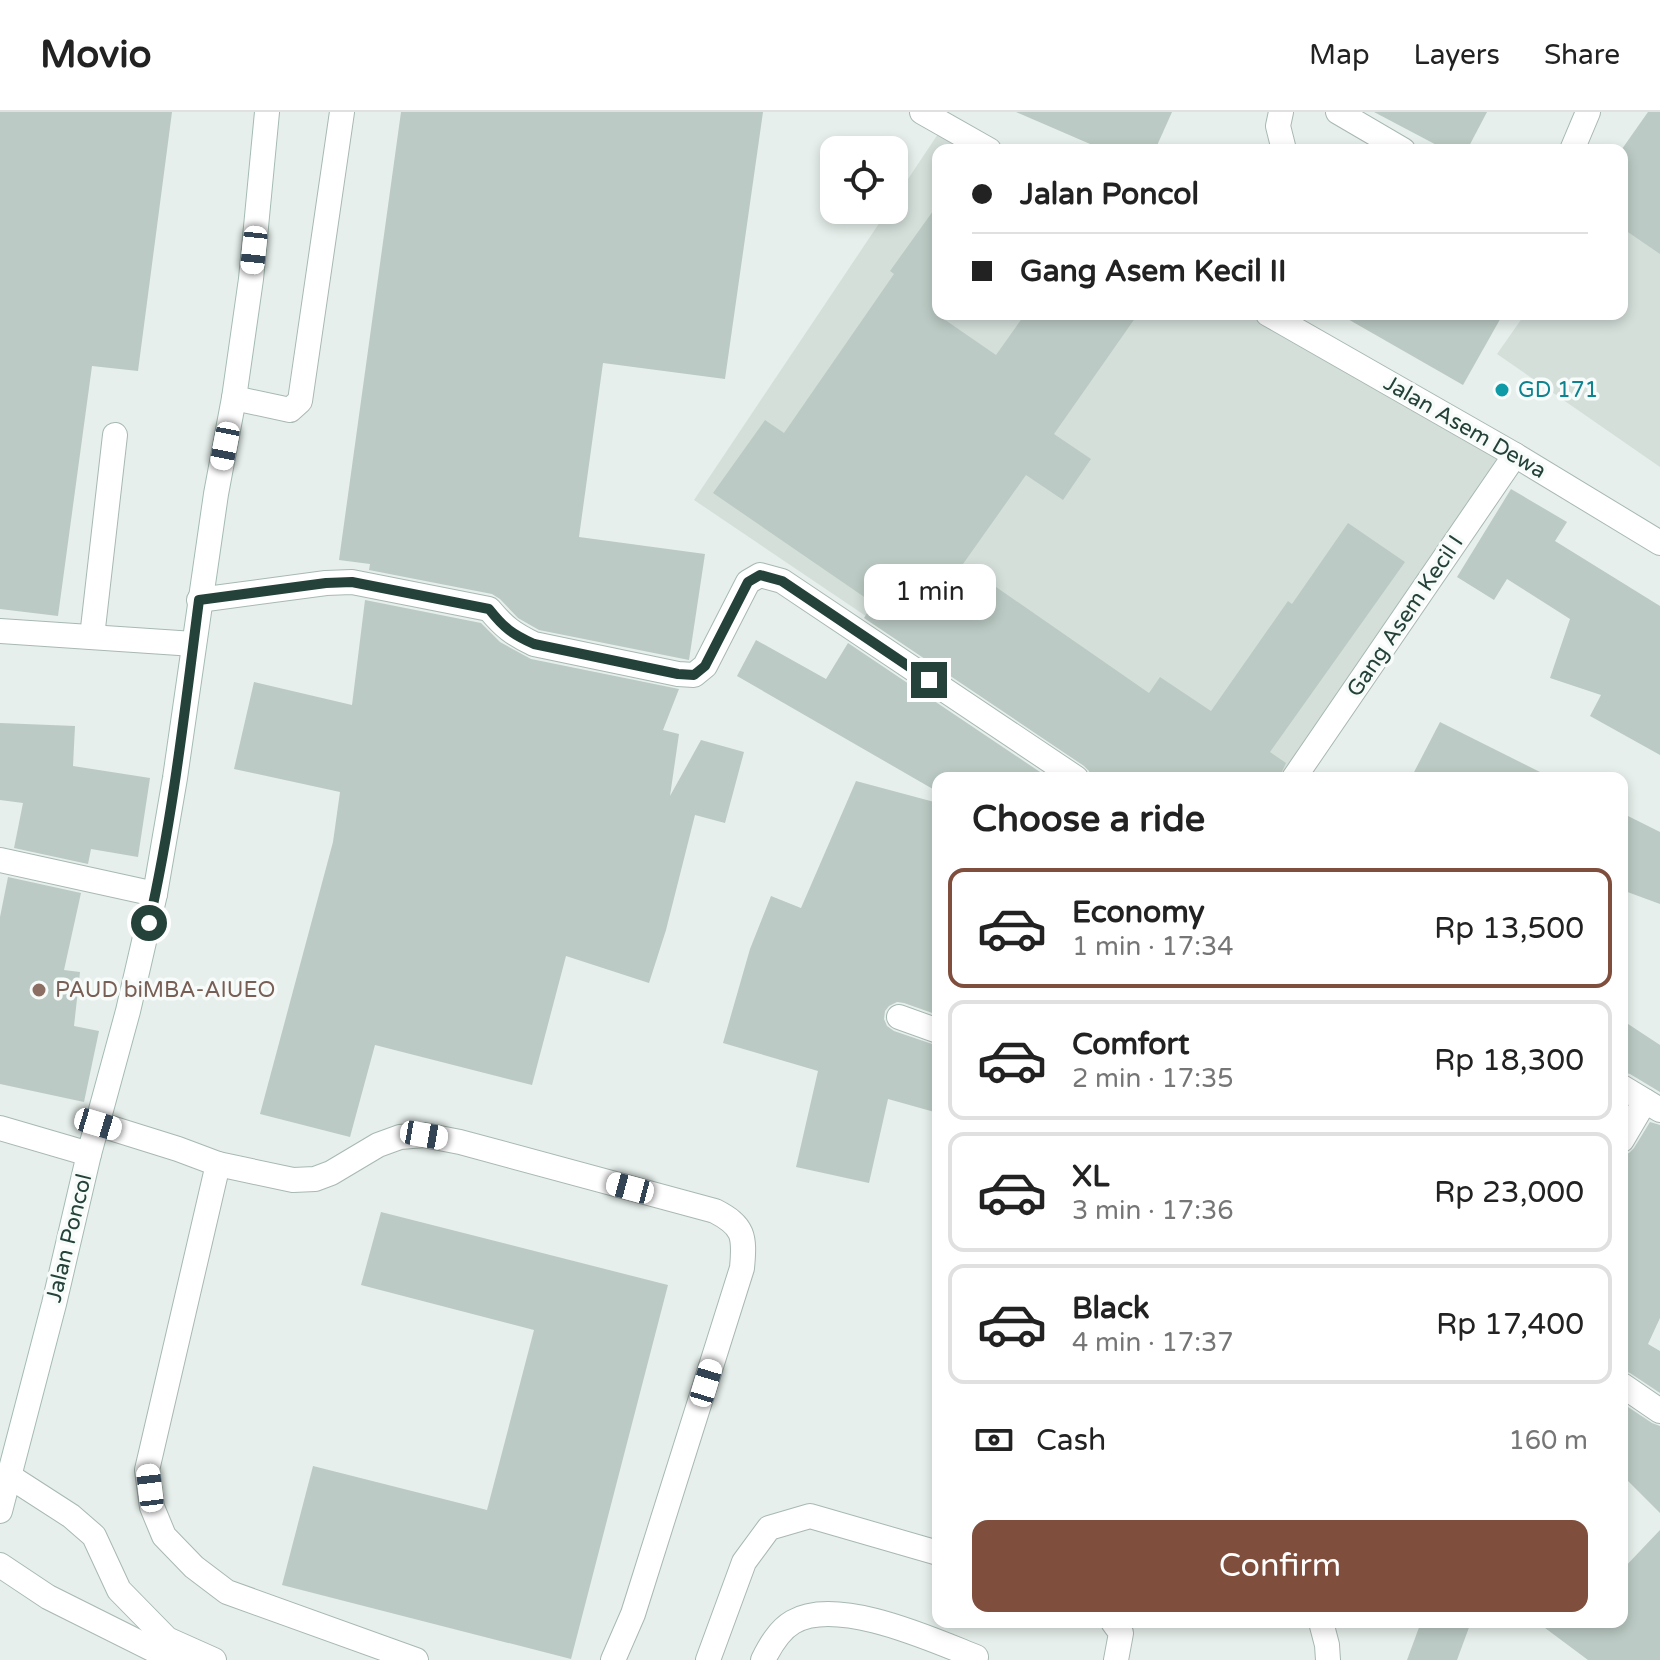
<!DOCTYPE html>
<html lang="en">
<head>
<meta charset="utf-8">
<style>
	:root { --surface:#fff; --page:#f6f6f6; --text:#222; --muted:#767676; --line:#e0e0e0; --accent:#804e3d }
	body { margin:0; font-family:"Varela Round",sans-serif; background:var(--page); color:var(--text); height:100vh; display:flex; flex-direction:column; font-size:30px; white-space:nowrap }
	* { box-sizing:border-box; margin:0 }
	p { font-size:26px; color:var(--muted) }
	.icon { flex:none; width:44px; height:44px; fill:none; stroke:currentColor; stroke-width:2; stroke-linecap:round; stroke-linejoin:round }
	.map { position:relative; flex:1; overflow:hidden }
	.details { position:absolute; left:932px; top:660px; width:696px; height:856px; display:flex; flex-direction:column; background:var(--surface); border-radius:16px; box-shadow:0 4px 12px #0003 }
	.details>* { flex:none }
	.top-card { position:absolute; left:932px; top:32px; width:696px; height:176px; border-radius:16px; box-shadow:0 4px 12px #0003; display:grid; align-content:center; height:176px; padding:0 40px; background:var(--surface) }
	.buttons { position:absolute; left:820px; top:24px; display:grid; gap:16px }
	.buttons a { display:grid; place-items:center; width:88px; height:88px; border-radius:16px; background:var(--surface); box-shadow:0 4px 12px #0003; font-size:40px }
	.end { position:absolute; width:36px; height:36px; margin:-18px; border:10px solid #24423a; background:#fff; box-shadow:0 0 0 4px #fff }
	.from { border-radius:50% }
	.bubble { position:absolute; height:56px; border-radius:16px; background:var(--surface); box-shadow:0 4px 12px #0003; font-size:26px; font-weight:600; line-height:56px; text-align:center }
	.car { position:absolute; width:24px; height:48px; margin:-24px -12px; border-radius:10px; box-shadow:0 0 6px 2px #0007; background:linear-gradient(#fff 24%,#345 0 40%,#fff 0 76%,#345 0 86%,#fff 0) }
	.top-card b { display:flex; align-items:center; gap:28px; height:76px; font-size:30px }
	.top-card b+b { border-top:2px solid var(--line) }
	.top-card i { width:20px; height:20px; background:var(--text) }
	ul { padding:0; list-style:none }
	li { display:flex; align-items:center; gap:24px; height:120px; margin:0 16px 12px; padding:0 24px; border:4px solid var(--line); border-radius:16px }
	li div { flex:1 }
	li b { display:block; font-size:30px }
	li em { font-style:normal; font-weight:600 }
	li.current { border-color:var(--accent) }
	li>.icon { width:72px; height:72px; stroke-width:1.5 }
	h2 { padding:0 40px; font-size:36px; line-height:96px }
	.pay { display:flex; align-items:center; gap:20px; height:88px; padding:0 40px; font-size:30px }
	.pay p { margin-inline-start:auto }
	.button { display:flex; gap:16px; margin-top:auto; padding:16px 40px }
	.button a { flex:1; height:92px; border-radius:16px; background:var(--accent); color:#fff; font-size:32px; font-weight:600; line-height:92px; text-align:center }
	header { display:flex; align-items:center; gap:48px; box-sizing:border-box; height:112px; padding:0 40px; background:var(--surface); border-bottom:2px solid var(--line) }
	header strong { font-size:38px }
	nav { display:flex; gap:44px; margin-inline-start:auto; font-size:28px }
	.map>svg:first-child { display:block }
	.built { fill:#d4dfda }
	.building { fill:#bbcac4 }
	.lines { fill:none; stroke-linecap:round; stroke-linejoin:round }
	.lane-casing { stroke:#a8b8b2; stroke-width:26 }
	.street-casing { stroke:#a8b8b2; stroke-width:26 }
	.secondary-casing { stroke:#a4bbb3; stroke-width:26 }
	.lane { stroke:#fff; stroke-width:24 }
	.street { stroke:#fff; stroke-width:24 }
	.secondary { stroke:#fff; stroke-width:24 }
	.route { stroke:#24423a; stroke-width:10 }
	.culture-dot { fill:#0f9aa8; stroke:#f7fbf9; stroke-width:3 }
	.education-dot { fill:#8d6e63; stroke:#f7fbf9; stroke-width:3 }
	.labels { text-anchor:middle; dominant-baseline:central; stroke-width:7; stroke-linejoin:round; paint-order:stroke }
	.culture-label { font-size:22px; fill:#0d838f; stroke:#f7fbf9; text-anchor:start }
	.street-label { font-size:22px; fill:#24423a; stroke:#f7fbf9 }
	.education-label { font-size:22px; fill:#785e54; stroke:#f7fbf9; text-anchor:start }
</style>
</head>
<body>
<header>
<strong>Movio</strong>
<nav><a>Map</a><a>Layers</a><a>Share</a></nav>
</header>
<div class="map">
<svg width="1660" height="1548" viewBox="0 0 1660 1548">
	<rect width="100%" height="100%" fill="#e6efeb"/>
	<g class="built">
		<polygon points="1660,11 1660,355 1497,242 1525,202 1622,202 1622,65"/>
		<polygon points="942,16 980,38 938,38 938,202 1263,202 1509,344 1286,666 1110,666 1097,660 694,388 888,98 894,98 894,88"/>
	</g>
	<g class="building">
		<polygon points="0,0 172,0 138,259 92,254 58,504 0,497"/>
		<polygon points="401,0 763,0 725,267 603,251 579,425 705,442 689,548 539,518 518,506 500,487 492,482 369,458 370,452 339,448"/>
		<polygon points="1016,0 1172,0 1155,38 1104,38"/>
		<polygon points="1374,0 1487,0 1467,38 1446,38"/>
		<polygon points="1648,0 1660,0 1660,142 1622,116 1622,37"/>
		<polygon points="938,92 938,203 996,243 1025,202 1138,202 1054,322 1091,347 1063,388 1026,363 963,452 1149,581 1160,565 1211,599 1288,489 1292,492 1348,411 1405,450 1270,640 1286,651 1279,666 1091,666 1089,659 1084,654 864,506 873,491 713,381 765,308 784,321 894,162 890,159"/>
		<polygon points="1339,202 1503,202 1463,273"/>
		<polygon points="1511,377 1567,410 1555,429 1660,494 1660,643 1590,604 1601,583 1550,566 1570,507 1507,467 1494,488 1457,465"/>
		<polygon points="365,488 481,511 500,530 531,547 679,577 663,618 679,622 670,684 701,628 744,640 725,711 695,703 666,818 649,871 566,844 532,973 375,933 350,1025 260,1002 333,730 340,680 234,657 254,570 352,593"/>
		<polygon points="756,528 826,567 848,531 1049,666 938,666 938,680 737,564"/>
		<polygon points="1440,610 1552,666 1411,666"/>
		<polygon points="0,611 75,614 73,654 150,666 138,745 91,737 88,752 14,736 23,691 0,688"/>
		<polygon points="856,669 938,691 938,903 904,891 897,890 889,894 885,899 884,907 887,914 894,919 938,934 938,1001 888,987 869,1071 796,1055 818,959 723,931 750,837 771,784 801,796"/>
		<polygon points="1622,701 1660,720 1660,792 1622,778"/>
		<polygon points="8,765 81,781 64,858 80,860 74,914 99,919 84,990 0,972 0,805"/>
		<polygon points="1622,908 1660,933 1660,980 1630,962 1622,960"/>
		<polygon points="1650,1010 1660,1013 1660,1206 1648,1232 1660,1239 1660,1281 1630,1261 1622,1258 1622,1043 1629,1041 1634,1036"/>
		<polygon points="381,1100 668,1173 571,1547 282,1473 313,1354 487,1398 534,1218 361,1173"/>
		<polygon points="1622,1291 1652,1311 1660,1314 1660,1401 1622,1363"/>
		<polygon points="1660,1418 1660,1548 1588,1548 1537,1510 1622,1510 1622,1458"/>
		<polygon points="1421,1510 1471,1510 1457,1548 1407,1548"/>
	</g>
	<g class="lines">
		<g class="lane-casing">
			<g id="lane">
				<polyline points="1281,0 1278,14 1284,38"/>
				<polyline points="1338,0 1403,38"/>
				<polyline points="1572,38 1588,0"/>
				<polyline points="234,286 290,298 300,289 342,0"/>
				<polyline points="0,519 194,532"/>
				<polyline points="92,525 115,323"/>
				<path d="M98 1012 178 1037 218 1052 293 1068 315 1067 331 1061 378 1033 400 1025 424 1023 460 1030 715 1099C744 1114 745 1124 742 1156L633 1502 613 1548"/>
				<polyline points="218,1052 147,1358 152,1395 164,1424 194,1455 227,1480 416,1548"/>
				<polyline points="0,1453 48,1485 174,1548"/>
				<path d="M763 1548C770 1534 779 1518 793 1510 837 1484 933 1528 976 1545"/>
			</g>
		</g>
		<g class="street-casing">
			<g id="street">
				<polyline points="922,0 989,38"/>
				<polyline points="1268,202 1515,343 1660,431"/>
				<path d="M199 488 326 471 352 470 489 497C504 515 513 522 534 532L678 562 694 563 705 554 748 470 760 463 782 469 1076 666"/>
				<polyline points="1294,666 1515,343"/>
				<polyline points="0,748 155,782"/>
				<polyline points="899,905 938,919"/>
				<polyline points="1622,975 1660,998"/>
				<polyline points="0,1016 89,1042"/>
				<polyline points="1622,1028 1645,989"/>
				<polyline points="1622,1273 1660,1299"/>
				<polyline points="9,1364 71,1404 94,1424 119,1478 167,1527 214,1548"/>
				<polyline points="1113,1510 1121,1521 1116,1548"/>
				<polyline points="1321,1510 1327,1533 1328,1548"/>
				<polyline points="708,1548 744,1450 769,1416 810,1404 938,1441"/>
			</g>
		</g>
		<g class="secondary-casing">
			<polyline id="secondary" points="0,1399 54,1192 89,1042 128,899 155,782 175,666 216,382 234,286 251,167 267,0"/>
		</g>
		<use href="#lane" class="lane"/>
		<use href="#street" class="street"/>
		<use href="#secondary" class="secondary"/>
	</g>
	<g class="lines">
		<path class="route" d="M149 811C173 705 185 596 199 488L326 471 352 470 489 497C504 516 512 522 534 532L678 562 694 563 705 554 748 470 760 463 782 469 929 568"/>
	</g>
	<circle class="culture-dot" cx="1502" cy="278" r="8"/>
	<circle class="education-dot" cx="39" cy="878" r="8"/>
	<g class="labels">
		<g class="culture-label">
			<text x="1518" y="278">GD 171</text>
		</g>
		<g class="street-label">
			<text transform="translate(1465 315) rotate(30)">Jalan Asem Dewa</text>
			<text transform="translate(1405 504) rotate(-56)">Gang Asem Kecil I</text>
			<text transform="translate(69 1126) rotate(-76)">Jalan Poncol</text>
		</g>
		<g class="education-label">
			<text x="55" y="878">PAUD biMBA-AIUEO</text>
		</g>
	</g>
</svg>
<div class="buttons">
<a><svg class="icon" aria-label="locate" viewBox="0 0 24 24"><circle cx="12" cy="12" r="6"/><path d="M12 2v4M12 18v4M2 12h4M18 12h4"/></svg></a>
</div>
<i class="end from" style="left:149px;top:811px"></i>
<i class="end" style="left:929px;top:568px"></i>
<div class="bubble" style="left:864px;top:452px;width:132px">1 min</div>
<i class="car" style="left:254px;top:138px;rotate:186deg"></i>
<i class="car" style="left:225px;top:334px;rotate:191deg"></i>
<i class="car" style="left:98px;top:1012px;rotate:107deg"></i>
<i class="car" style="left:424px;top:1023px;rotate:100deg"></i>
<i class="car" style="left:630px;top:1076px;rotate:285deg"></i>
<i class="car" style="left:706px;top:1271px;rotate:17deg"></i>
<i class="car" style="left:150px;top:1376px;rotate:353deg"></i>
<div class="top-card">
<b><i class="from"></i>Jalan Poncol</b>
<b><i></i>Gang Asem Kecil II</b>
</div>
<section class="details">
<h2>Choose a ride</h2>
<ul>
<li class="current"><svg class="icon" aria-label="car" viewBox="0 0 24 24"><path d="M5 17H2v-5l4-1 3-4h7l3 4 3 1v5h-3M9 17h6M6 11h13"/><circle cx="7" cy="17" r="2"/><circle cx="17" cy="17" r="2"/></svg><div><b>Economy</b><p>1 min · 17:34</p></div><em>Rp 13,500</em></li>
<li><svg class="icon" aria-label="car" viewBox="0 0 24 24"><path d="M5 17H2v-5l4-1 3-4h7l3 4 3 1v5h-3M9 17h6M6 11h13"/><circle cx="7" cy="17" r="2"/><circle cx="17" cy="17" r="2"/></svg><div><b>Comfort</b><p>2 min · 17:35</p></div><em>Rp 18,300</em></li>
<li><svg class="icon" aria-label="car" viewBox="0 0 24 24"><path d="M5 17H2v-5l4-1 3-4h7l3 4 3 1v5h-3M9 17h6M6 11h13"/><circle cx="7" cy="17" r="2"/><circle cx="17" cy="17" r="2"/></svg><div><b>XL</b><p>3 min · 17:36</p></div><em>Rp 23,000</em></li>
<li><svg class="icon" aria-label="car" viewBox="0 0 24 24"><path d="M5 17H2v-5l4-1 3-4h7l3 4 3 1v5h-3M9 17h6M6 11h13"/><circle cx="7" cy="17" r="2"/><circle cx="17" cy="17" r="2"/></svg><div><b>Black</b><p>4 min · 17:37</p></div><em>Rp 17,400</em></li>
</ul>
<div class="pay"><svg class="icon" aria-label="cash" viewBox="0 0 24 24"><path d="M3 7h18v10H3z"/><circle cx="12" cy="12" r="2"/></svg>Cash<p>160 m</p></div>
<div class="button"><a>Confirm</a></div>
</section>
</div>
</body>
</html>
